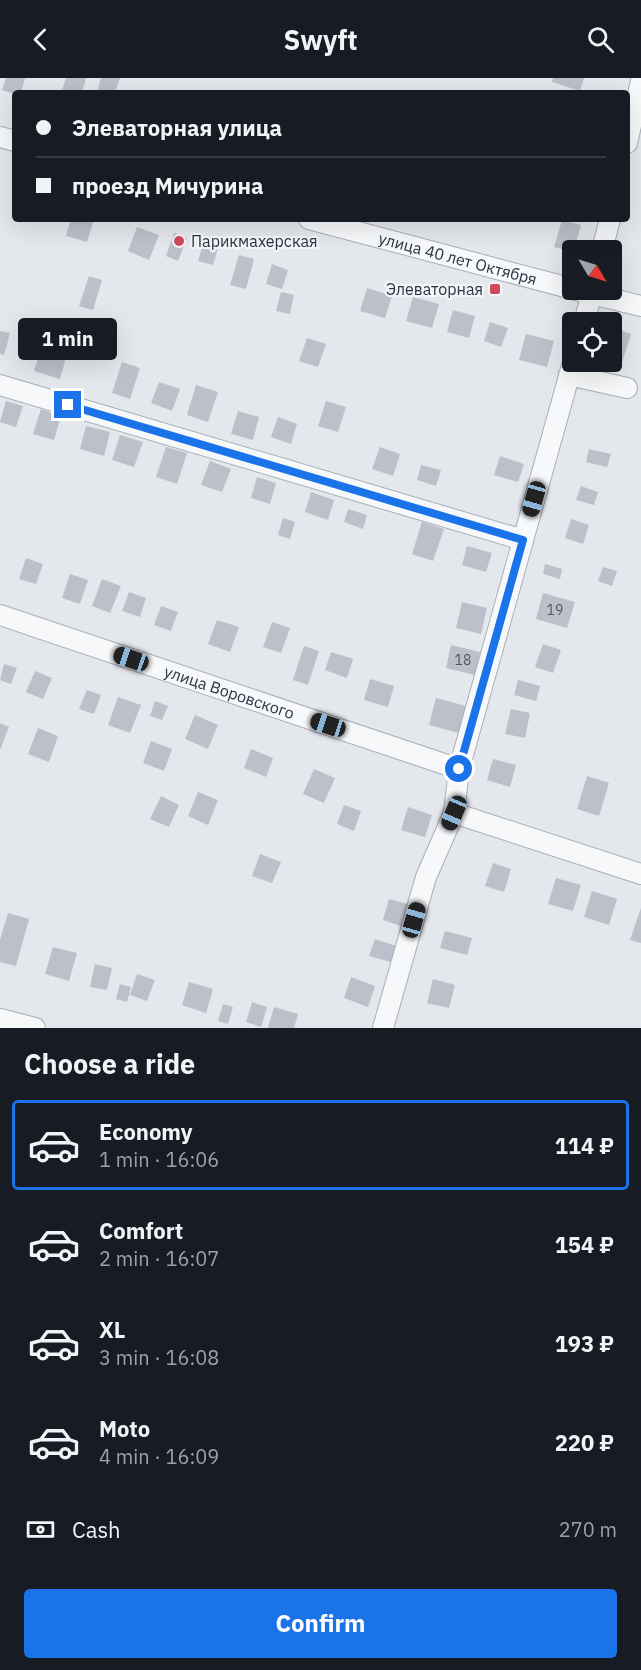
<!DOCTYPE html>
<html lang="en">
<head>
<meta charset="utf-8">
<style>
	:root { --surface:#171b24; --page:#242831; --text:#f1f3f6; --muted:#9ea1a6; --line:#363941; --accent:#1a73e8 }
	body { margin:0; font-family:"IBM Plex Sans",sans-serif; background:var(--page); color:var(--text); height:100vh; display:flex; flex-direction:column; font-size:22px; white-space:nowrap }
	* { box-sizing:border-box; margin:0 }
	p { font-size:20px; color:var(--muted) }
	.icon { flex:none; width:33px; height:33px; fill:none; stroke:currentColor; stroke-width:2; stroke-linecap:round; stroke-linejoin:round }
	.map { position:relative; height:950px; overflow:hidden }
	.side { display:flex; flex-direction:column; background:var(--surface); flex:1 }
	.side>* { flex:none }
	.top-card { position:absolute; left:12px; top:12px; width:618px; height:132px; border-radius:6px; box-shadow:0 6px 24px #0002; display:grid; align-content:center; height:132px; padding:0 24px; background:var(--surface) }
	.needle { width:39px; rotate:128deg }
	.buttons { position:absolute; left:562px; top:162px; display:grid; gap:12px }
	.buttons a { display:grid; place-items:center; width:60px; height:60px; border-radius:6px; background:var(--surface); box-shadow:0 6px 24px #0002; font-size:30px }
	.end { position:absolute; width:27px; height:27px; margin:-14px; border:8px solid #1a73e8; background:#fff; box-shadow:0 0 0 3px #fff }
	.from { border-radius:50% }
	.bubble { position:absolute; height:42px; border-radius:6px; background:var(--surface); box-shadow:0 6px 24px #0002; font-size:20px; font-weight:700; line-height:42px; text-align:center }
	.car { position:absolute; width:18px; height:36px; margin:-18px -9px; border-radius:8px; box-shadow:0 0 4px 2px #0007; background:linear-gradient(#222 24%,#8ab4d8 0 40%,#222 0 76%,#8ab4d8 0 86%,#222 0) }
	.top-card b { display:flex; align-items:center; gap:21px; height:57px; font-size:22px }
	.top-card b+b { border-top:2px solid var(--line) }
	.top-card i { width:15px; height:15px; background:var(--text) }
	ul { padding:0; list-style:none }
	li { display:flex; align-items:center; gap:18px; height:90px; margin:0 12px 9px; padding:0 12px; border:3px solid transparent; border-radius:6px }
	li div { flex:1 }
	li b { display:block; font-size:22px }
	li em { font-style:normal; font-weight:700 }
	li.on { border-color:var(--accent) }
	li>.icon { width:54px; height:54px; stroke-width:1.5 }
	h2 { padding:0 24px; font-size:27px; line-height:72px }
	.pay { display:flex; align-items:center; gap:15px; height:66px; padding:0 24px; font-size:22px }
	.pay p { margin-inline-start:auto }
	.action { display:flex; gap:12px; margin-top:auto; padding:12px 24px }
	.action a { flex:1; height:69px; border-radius:6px; background:var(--accent); color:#fff; font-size:24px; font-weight:700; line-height:69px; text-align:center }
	header { display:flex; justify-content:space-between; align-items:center; height:78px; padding:0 24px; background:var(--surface); font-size:27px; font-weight:700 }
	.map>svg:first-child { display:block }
	.building { fill:#bbc0ca }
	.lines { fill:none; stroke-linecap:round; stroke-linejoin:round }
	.minor-casing { stroke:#a9aeb7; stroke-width:22 }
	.minor { stroke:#f7f8fa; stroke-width:20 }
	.route { stroke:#1a73e8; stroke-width:8 }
	.poi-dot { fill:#d1495b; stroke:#f4f6f9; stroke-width:2 }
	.labels { text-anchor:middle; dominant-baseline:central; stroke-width:4.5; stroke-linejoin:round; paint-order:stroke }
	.number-label { font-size:14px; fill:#4f5766 }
	.poi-label { font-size:16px; fill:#2b3445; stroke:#f4f6f9; text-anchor:start }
	.street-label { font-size:16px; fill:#2b3445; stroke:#f4f6f9 }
</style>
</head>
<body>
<header><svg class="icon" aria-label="back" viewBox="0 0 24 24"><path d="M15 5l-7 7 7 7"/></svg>Swyft<svg class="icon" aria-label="search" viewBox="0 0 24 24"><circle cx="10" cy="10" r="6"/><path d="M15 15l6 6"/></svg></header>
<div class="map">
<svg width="641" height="950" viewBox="0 0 641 950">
	<rect width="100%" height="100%" fill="#e4e7ec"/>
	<g class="building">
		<polygon points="6,0 25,0 21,15 15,16 2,12"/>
		<polygon points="66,0 86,0 82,15 61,15"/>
		<polygon points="101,0 120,0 115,15 97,15"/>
		<polygon points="553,0 584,0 580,13 552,4"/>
		<polygon points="71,141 83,141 93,144 87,164 66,158"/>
		<polygon points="562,142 581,147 573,174 554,169"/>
		<polygon points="137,149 159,157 149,182 128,173"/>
		<polygon points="174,155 187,160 178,183 166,178"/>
		<polygon points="203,166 218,170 213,187 198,183"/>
		<polygon points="239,177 254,181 246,211 230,207"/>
		<polygon points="272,186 288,192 282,211 266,206"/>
		<polygon points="89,198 102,202 93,232 79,228"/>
		<polygon points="367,210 392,218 385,240 360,233"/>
		<polygon points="281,214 294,217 290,236 276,233"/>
		<polygon points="413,219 439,226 432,250 406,243"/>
		<polygon points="453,232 475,238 469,260 447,254"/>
		<polygon points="490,244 508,250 501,269 484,263"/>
		<polygon points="612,249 631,256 622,284 612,280"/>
		<polygon points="0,253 10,255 4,277 0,276"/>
		<polygon points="526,256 554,263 547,289 519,282"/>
		<polygon points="307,260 326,266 318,289 299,283"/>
		<polygon points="42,268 67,276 60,301 34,293"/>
		<polygon points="122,284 140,290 130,321 112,315"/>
		<polygon points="159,304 180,311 172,333 151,325"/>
		<polygon points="196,307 218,314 208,344 187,337"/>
		<polygon points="6,323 23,328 16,349 0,344"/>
		<polygon points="326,323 346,329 338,354 318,348"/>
		<polygon points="41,331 61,338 54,362 33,356"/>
		<polygon points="238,333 259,339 253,362 231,356"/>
		<polygon points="278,339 297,346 291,366 271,359"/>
		<polygon points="86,348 110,354 104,378 80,371"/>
		<polygon points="120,357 143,364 134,389 112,382"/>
		<polygon points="166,369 187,375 177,406 156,399"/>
		<polygon points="380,369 400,376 393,398 372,391"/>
		<polygon points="589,371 611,376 607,389 586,384"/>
		<polygon points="500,378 524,386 518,404 494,397"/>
		<polygon points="210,383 231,391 222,414 201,407"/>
		<polygon points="421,387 441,392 436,408 417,402"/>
		<polygon points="257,399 276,405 270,426 251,420"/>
		<polygon points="581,408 598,414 594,427 576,422"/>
		<polygon points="311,414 334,422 328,442 305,434"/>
		<polygon points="348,431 367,437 363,451 344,444"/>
		<polygon points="283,440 295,444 290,461 278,457"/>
		<polygon points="571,441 589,447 583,466 565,460"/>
		<polygon points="422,444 444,451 433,483 412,476"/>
		<polygon points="467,468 492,475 486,494 462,487"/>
		<polygon points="26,480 43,486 36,506 19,501"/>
		<polygon points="545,486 562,491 560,501 543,496"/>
		<polygon points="603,489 617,493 612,508 598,503"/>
		<polygon points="70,496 88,502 80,526 62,520"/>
		<polygon points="102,501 121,508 110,535 92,528"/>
		<polygon points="129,514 146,520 140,539 122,533"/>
		<polygon points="543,515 575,524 567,550 536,541"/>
		<polygon points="462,524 487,530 481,556 456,550"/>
		<polygon points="161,528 178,534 171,553 154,547"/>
		<polygon points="217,542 239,549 230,574 208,566"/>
		<polygon points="272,544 290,550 281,575 263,569"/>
		<polygon points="543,566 561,572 553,595 535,589"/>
		<polygon points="451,567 480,574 475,597 446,590"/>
		<polygon points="304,568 319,573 308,607 293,602"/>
		<polygon points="331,574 353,581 347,600 325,592"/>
		<polygon points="4,586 17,590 11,606 0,602"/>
		<polygon points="35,593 52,600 43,621 26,614"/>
		<polygon points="370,601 394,608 388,629 364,622"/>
		<polygon points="518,602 540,608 536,623 514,617"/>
		<polygon points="87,612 101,617 94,636 79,631"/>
		<polygon points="118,619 141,627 130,655 108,647"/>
		<polygon points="436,620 466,628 459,655 429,647"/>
		<polygon points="155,623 168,628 162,642 150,638"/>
		<polygon points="511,631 530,635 525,660 505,656"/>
		<polygon points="195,637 218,647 208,671 185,661"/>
		<polygon points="0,645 9,649 0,672"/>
		<polygon points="38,650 58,658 49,684 28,676"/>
		<polygon points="151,663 172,671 164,693 143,685"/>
		<polygon points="251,671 273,680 266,699 244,690"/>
		<polygon points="493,681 516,687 510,709 487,702"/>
		<polygon points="314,691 335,700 324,725 303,716"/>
		<polygon points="587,698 609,705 599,738 577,731"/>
		<polygon points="198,714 218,722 208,747 188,738"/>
		<polygon points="161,718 179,727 169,749 150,741"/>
		<polygon points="344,727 361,733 354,753 337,746"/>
		<polygon points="408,729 432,737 425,759 401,752"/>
		<polygon points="260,776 281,784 272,805 252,798"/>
		<polygon points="493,785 511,791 504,814 485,808"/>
		<polygon points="556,800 581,807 573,833 548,826"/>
		<polygon points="592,813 617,821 609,847 584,839"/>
		<polygon points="389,821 411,827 404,849 383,842"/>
		<polygon points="641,830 641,865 630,862"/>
		<polygon points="8,835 29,841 16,888 0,884 0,862"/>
		<polygon points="445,853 472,860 467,877 440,870"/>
		<polygon points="375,861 396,868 391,884 369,878"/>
		<polygon points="53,869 77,875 69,903 45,896"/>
		<polygon points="95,886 112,890 107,912 90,909"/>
		<polygon points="137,896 155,902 147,923 130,917"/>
		<polygon points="351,899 375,908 368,929 344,920"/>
		<polygon points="433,901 455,907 449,930 427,925"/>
		<polygon points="189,904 213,911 206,935 182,927"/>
		<polygon points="120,906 131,909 127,924 116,921"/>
		<polygon points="252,924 267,929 261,949 246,944"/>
		<polygon points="223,926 233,929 228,946 218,943"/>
		<polygon points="274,929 298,936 294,950 268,950"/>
	</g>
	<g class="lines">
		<g class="minor-casing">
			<g id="minor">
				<polyline points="0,59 15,63"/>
				<polyline points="627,65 641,3"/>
				<path id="s1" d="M309 141 573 211"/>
				<polyline points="602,172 610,141"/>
				<polyline points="576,212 641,228"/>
				<polyline points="584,244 593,212"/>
				<polyline points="569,297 627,310"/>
				<polyline points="0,307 523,462"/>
				<path id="s2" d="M0 537 459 691"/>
				<polyline points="454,735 641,796"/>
				<polyline points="0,941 35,950"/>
				<polyline points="383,950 426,799 454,735 459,691 573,284"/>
			</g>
		</g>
		<use href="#minor" class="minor"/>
	</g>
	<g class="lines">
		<polyline class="route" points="68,327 523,462 459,691"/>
	</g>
	<g class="poi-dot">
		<circle cx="179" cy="163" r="6"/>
		<rect x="489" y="205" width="12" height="12" rx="3"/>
	</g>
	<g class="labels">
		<g class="number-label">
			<text x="555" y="532">19</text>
			<text x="463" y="582">18</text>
		</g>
		<g class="poi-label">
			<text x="191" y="163">Парикмахерская</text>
			<text x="483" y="211" text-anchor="end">Элеваторная</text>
		</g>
		<g class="street-label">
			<text stroke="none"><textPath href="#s1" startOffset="154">улица 40 лет Октября</textPath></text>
			<text stroke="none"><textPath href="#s2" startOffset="242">улица Воровского</textPath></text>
		</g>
	</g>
</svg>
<div class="buttons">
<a><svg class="needle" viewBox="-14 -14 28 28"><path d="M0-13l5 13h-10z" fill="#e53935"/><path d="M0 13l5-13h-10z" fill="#9ea1a6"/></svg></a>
<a><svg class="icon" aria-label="locate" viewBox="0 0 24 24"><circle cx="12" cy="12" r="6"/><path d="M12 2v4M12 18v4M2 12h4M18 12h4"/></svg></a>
</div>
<i class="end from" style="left:459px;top:691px"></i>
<i class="end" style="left:68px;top:327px"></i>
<div class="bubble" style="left:18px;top:240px;width:99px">1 min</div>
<i class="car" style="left:534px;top:421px;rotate:196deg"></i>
<i class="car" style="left:131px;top:581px;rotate:289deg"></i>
<i class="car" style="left:328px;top:647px;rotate:288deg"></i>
<i class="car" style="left:454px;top:735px;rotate:203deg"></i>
<i class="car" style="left:414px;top:842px;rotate:16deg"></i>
<div class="top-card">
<b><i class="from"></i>Элеваторная улица</b>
<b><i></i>проезд Мичурина</b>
</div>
</div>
<section class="side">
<h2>Choose a ride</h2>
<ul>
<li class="on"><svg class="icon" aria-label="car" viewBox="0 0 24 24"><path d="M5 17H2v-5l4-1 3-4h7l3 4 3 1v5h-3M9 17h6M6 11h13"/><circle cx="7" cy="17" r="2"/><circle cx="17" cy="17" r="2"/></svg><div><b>Economy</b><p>1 min · 16:06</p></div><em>114 ₽</em></li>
<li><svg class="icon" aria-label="car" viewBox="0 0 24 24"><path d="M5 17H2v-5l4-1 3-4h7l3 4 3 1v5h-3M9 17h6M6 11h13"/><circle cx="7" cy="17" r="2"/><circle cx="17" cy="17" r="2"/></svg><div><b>Comfort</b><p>2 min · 16:07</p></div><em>154 ₽</em></li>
<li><svg class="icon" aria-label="car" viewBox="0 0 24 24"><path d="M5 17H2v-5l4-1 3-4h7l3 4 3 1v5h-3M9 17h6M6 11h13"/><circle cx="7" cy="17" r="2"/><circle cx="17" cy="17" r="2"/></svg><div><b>XL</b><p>3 min · 16:08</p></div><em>193 ₽</em></li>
<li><svg class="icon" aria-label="car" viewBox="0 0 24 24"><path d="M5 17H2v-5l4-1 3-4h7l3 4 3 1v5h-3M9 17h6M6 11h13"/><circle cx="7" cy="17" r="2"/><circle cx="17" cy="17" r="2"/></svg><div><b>Moto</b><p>4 min · 16:09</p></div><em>220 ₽</em></li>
</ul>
<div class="pay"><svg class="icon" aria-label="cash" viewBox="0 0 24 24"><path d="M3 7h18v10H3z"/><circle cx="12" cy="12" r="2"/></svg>Cash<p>270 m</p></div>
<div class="action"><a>Confirm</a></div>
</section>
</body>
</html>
